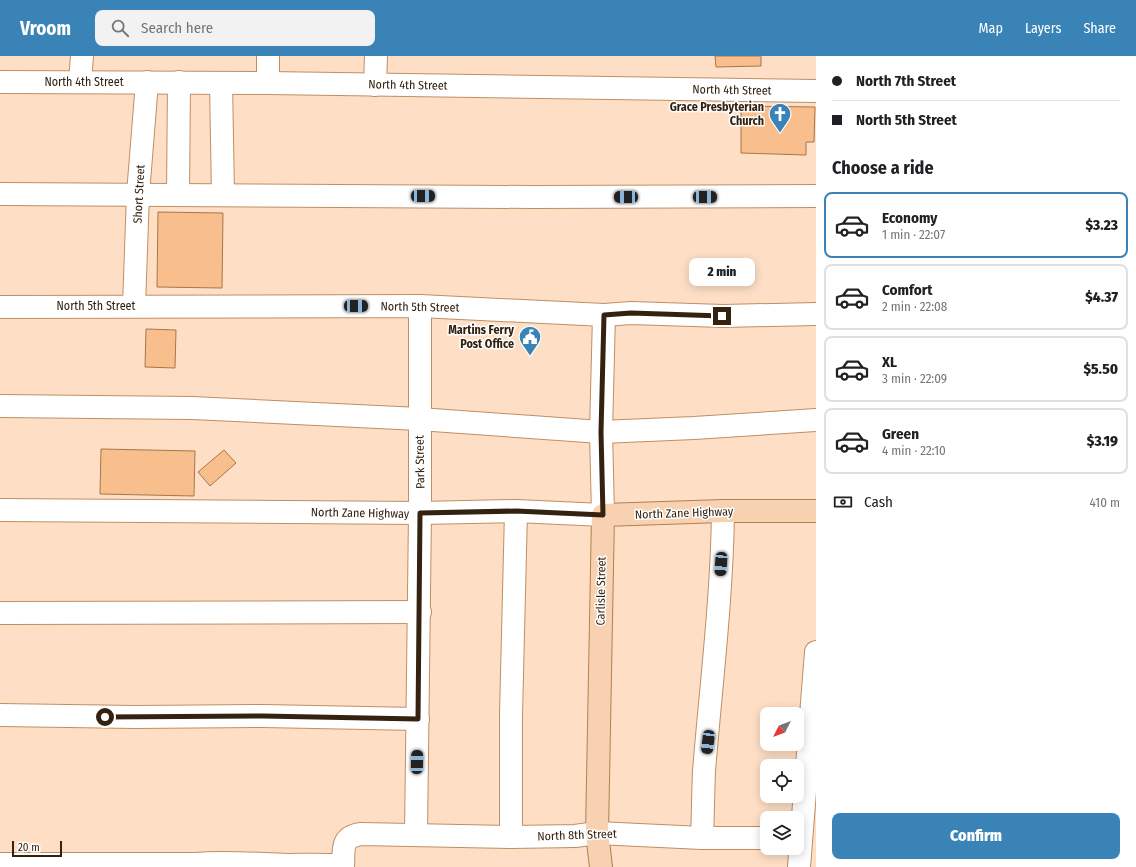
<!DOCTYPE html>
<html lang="en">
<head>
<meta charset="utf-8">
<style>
	:root { --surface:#fff; --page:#f2f2f2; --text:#202124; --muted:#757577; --line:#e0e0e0; --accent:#3983b7 }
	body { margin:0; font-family:"Fira Sans Condensed",sans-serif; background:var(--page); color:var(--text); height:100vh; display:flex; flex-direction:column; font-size:15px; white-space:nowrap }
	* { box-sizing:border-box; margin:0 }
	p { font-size:13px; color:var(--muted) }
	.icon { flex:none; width:22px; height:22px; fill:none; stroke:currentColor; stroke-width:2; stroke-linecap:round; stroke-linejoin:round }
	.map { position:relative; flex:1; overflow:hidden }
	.sheet { display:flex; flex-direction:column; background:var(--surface); width:320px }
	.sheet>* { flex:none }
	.banner { display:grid; align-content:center; height:88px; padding:0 16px; background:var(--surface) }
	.needle { width:26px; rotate:228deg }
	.buttons { position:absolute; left:760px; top:651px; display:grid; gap:8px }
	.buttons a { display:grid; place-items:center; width:44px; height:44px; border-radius:8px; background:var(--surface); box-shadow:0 2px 10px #0003; font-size:20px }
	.scale { position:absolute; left:12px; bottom:10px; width:50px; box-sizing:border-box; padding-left:4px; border:2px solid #342211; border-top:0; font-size:11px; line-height:14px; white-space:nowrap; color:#342211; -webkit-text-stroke:3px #fff; paint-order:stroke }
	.end { position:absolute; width:18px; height:18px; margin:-9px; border:5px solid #342211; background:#fff; box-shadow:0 0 0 2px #fff }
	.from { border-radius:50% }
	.bubble { position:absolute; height:28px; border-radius:8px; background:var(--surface); box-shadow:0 2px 10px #0003; font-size:13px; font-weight:800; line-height:28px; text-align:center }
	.car { position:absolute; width:12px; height:24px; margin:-12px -6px; border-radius:5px; box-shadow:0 0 3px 1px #0007; background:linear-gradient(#222 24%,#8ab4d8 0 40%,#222 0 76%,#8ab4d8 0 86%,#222 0) }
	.banner b { display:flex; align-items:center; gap:14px; height:38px; font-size:15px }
	.banner b+b { border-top:1px solid var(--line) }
	.banner i { width:10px; height:10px; background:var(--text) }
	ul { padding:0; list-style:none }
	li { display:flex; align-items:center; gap:12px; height:66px; margin:0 8px 6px; padding:0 8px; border:2px solid var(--line); border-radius:8px }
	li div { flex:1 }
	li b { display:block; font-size:15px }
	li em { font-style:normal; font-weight:800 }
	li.current { border-color:var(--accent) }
	li>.icon { width:36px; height:36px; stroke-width:1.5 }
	h2 { padding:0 16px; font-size:18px; line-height:48px }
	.pay { display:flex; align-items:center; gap:10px; height:44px; padding:0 16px; font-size:15px }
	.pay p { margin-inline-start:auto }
	.action { display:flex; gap:8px; margin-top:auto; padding:8px 16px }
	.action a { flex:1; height:46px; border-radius:8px; background:var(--accent); color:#fff; font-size:16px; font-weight:800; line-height:46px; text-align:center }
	header { display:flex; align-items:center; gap:24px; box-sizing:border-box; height:56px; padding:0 20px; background:var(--accent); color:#fff }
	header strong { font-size:19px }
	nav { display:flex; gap:22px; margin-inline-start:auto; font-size:14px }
	.search { width:280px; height:36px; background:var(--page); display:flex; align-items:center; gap:10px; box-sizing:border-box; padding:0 14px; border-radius:8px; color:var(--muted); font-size:15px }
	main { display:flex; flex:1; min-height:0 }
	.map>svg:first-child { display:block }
	.building { fill:#f8be8b; stroke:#a5774e }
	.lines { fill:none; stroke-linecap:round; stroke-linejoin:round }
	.minor-casing { stroke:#be8f65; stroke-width:24 }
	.major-casing { stroke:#af8056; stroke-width:24 }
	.minor { stroke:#fff; stroke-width:22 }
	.major { stroke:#f7d1b0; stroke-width:22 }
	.route { stroke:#342211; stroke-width:5 }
	.labels { text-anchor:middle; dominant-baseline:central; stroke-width:3; stroke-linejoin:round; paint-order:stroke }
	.street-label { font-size:12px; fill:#342211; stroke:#fff }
	.poi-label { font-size:12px; font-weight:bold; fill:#342211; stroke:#fff; text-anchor:end }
</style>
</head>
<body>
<header>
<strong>Vroom</strong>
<div class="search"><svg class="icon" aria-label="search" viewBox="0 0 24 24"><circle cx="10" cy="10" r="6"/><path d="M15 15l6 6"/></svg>Search here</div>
<nav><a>Map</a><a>Layers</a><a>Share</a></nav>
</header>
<main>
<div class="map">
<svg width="816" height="811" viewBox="0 0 816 811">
	<rect width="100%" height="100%" fill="#fedfc5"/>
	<g class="building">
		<polygon points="715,0 761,0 761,10 716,11"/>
		<polygon points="741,50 815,51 814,86 806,86 806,99 741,97"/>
		<polygon points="158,156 223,157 222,232 157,231"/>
		<polygon points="146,273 176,274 175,312 145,311"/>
		<polygon points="101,393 195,395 194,440 100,438"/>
		<polygon points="224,394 236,407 210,430 198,416"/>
	</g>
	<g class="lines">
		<g class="minor-casing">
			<g id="minor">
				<polyline points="268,0 268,27"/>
				<polyline points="0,26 268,27 816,35"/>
				<polyline points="80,26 82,0"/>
				<polyline points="221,27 223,139"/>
				<polyline points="375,29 376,0"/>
				<polyline points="0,138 531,141 816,140"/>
				<polyline points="178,139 179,26"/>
				<polyline points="134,250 138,138 147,26"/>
				<polyline points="0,251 420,250 604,259 631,257 723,260 816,258"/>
				<polyline points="0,350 192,352 419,363 601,376 694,372 816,364"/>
				<polyline points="0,454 420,457 516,455 603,459 601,376 604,259"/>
				<polyline points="0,557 420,556"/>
				<polyline points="0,659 135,661 263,660 418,663"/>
				<polyline points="416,778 420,457 420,250"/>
				<polyline points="511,781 511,659 516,455"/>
				<path d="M702 782C703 760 703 738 704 715 711 629 722 542 723 455"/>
				<path d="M0 808H194C225 805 256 808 287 809 306 809 324 808 343 810"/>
				<path d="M343 811C344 794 340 781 361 778L511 781 575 780 597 777 702 782H767"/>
				<polyline points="799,811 816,596"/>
			</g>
		</g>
		<g class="major-casing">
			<polyline id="major" points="601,811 597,777 603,459 723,455 816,455"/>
		</g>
		<use href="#minor" class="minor"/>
		<use href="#major" class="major"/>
	</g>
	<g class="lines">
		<polyline class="route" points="105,661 263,660 418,663 420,457 516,455 603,459 601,376 604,259 631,257 722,260"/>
	</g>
	<defs>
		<g id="church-pin" transform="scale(1.15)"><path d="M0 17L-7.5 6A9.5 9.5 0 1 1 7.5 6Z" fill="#3983b7" stroke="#fff"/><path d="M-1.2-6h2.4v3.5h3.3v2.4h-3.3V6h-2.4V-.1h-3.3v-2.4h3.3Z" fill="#fff"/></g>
		<g id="civic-pin" transform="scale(1.15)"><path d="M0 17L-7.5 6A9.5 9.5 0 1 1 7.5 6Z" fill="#3983b7" stroke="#fff"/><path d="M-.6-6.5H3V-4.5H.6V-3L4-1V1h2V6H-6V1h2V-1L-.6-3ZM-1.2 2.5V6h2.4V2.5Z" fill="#fff"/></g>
	</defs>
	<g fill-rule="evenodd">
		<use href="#church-pin" x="780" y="58"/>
		<use href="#civic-pin" x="530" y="281"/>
	</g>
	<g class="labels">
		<g class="street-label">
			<text x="84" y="26">North 4th Street</text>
			<text transform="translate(408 29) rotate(1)">North 4th Street</text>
			<text transform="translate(732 34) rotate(1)">North 4th Street</text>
			<text transform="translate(139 138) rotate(-87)">Short Street</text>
			<text x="96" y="250">North 5th Street</text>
			<text transform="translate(420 251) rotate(1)">North 5th Street</text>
			<text transform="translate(420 406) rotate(-91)">Park Street</text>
			<text transform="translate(360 457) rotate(1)">North Zane Highway</text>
			<text transform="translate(684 457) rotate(-2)">North Zane Highway</text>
			<text transform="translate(601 535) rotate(-89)">Carlisle Street</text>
			<text transform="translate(577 779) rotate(-2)">North 8th Street</text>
		</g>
		<g class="poi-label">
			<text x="764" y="51">Grace Presbyterian<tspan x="764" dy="14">Church</tspan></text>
			<text x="514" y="274">Martins Ferry<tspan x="514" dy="14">Post Office</tspan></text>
		</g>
	</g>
</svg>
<div class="buttons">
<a><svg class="needle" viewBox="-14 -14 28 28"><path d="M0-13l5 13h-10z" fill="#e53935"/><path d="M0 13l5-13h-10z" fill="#757577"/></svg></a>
<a><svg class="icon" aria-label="locate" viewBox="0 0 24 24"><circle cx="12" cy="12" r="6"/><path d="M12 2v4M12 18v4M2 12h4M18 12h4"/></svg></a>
<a><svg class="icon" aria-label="layers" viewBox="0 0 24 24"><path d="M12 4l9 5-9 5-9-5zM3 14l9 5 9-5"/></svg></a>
</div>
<div class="scale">20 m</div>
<i class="end from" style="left:105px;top:661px"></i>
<i class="end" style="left:722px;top:260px"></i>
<div class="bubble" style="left:689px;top:202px;width:66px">2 min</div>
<i class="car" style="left:423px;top:140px;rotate:90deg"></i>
<i class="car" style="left:626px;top:141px;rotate:270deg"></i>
<i class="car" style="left:705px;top:141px;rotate:90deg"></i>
<i class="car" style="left:356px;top:250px;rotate:90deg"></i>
<i class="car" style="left:721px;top:508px;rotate:184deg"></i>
<i class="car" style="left:708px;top:686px;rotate:187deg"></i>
<i class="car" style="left:417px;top:706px;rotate:1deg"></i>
</div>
<section class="sheet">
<div class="banner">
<b><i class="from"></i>North 7th Street</b>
<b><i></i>North 5th Street</b>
</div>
<h2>Choose a ride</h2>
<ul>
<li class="current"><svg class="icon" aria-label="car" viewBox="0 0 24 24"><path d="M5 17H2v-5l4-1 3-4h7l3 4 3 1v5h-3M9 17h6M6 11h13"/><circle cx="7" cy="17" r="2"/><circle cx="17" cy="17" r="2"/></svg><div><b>Economy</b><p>1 min · 22:07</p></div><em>$3.23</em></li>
<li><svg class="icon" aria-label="car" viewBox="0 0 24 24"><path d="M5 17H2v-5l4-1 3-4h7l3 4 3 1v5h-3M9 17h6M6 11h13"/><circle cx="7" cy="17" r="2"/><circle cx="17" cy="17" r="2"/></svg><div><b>Comfort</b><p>2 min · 22:08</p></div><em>$4.37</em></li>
<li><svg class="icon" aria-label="car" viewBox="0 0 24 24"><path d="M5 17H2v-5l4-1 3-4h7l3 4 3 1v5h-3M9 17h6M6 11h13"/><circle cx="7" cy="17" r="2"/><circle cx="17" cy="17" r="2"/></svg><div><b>XL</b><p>3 min · 22:09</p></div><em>$5.50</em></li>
<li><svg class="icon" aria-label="car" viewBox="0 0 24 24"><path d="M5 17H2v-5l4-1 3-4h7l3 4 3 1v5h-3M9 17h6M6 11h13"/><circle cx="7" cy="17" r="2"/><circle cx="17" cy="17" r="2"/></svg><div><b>Green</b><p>4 min · 22:10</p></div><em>$3.19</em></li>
</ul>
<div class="pay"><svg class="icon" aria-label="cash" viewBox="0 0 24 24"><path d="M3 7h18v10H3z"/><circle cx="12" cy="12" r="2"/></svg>Cash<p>410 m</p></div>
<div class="action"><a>Confirm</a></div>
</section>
</main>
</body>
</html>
